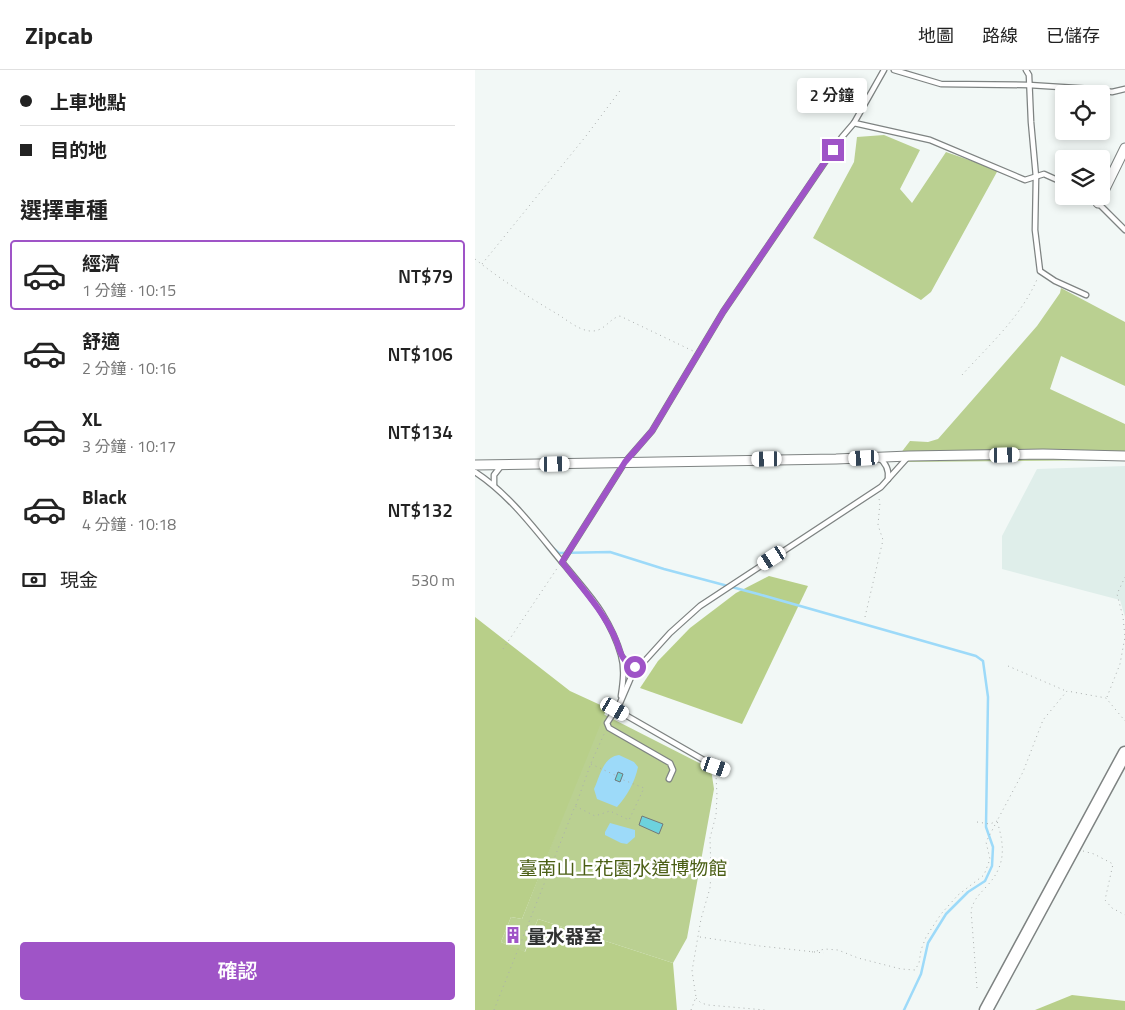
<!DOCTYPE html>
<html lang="zh-TW">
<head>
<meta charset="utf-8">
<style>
	:root { --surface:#fff; --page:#f6f6f6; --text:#222; --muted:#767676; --line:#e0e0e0; --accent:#9f54c7 }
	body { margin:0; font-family:"Titillium Web","Noto Sans TC",sans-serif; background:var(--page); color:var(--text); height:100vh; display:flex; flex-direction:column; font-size:19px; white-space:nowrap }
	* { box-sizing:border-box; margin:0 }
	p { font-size:16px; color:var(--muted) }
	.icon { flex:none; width:28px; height:28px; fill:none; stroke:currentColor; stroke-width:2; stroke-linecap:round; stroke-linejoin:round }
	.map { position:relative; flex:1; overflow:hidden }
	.drawer { display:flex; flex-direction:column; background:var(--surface); width:475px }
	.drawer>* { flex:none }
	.hud { display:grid; align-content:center; height:110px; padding:0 20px; background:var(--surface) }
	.fabs { position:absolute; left:580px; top:15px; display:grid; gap:10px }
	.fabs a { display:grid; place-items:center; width:55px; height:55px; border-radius:5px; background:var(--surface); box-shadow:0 2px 8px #0003; font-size:25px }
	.end { position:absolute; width:22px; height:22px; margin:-11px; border:6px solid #9f54c7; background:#fff; box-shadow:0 0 0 2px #fff }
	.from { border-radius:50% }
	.bubble { position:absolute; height:35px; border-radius:5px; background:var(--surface); box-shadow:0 2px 8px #0003; font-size:16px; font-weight:600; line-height:35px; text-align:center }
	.car { position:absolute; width:15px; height:30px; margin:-15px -8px; border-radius:6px; box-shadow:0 0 4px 1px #0007; background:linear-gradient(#fff 24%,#345 0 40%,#fff 0 76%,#345 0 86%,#fff 0) }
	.hud b { display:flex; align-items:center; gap:18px; height:48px; font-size:19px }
	.hud b+b { border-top:1px solid var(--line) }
	.hud i { width:12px; height:12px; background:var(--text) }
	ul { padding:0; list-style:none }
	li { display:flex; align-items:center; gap:15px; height:70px; margin:0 10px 8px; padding:0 10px; border:2px solid transparent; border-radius:5px }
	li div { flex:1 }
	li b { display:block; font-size:19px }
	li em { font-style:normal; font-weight:600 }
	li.current { border-color:var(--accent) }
	li>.icon { width:45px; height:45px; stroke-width:1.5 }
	h2 { padding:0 20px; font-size:22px; line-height:60px }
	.pay { display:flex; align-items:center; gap:12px; height:55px; padding:0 20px; font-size:19px }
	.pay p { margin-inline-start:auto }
	.action { display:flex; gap:10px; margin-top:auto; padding:10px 20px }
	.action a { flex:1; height:58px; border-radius:5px; background:var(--accent); color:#fff; font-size:20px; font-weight:600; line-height:58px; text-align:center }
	header { display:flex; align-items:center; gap:30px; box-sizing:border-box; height:70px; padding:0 25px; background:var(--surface); border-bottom:1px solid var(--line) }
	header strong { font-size:24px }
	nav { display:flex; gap:28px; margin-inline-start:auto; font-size:18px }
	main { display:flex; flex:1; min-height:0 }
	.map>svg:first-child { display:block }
	.built { fill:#dfeeea }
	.green { fill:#bad091 }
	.forest { fill:#b8cf89 }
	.water { fill:#9ddaf9 }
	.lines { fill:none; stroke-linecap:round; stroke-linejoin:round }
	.stream { stroke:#9ddaf9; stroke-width:2.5 }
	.building { fill:#6dd2dd; stroke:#727879 }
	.lane-casing { stroke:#7e8382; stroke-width:7 }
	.street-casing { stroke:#7e8382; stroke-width:11 }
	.secondary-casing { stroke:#7e8382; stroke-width:15 }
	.path { stroke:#abafae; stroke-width:1; stroke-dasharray:1 4; stroke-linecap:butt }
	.lane { stroke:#fff; stroke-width:4.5 }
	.street { stroke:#fff; stroke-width:9 }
	.secondary { stroke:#fff; stroke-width:12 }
	.route { stroke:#9f54c7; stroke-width:6 }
	.labels { text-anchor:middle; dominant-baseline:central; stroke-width:5; stroke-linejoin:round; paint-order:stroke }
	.park-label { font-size:19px; fill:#4b5f15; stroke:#fff }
	.poi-label { font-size:19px; font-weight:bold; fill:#303232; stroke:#fff; text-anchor:start }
</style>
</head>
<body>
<header>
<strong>Zipcab</strong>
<nav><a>地圖</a><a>路線</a><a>已儲存</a></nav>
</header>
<main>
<section class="drawer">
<div class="hud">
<b><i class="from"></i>上車地點</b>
<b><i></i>目的地</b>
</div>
<h2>選擇車種</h2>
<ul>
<li class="current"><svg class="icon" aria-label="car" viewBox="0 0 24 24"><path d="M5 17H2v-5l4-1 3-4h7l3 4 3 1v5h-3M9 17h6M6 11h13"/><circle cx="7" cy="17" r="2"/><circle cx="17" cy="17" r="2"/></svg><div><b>經濟</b><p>1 分鐘 · 10:15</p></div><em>NT$79</em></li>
<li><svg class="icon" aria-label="car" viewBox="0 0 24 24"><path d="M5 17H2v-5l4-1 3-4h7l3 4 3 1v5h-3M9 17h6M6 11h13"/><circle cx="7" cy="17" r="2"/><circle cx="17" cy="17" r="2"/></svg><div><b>舒適</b><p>2 分鐘 · 10:16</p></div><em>NT$106</em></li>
<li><svg class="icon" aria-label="car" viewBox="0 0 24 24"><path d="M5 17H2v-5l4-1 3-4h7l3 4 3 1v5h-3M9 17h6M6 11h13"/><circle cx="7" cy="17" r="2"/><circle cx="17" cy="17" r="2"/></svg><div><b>XL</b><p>3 分鐘 · 10:17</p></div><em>NT$134</em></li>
<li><svg class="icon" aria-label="car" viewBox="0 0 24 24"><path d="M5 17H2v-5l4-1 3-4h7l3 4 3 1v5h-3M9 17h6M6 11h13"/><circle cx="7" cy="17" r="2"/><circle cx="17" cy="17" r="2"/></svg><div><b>Black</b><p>4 分鐘 · 10:18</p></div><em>NT$132</em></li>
</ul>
<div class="pay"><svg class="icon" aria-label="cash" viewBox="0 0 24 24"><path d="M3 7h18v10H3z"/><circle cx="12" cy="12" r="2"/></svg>現金<p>530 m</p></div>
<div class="action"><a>確認</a></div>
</section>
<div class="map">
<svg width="650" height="940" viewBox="0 0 650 940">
	<rect width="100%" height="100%" fill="#f2f8f6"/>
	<polygon class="built" points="650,396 650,547 645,530 527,499 527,466 562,399"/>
	<g class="green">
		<polygon points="409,65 445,80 425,119 437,133 471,82 523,100 456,222 446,230 338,168 379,92 382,67"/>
		<polygon points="586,218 650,252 650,316 586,286 575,319 650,354 650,390 428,392 425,384 435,371 453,372 463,369 562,256 585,223"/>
		<polygon points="128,644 236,699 239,719 212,868 198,893 63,849 26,940 13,940 37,877 26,872 36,847 47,849"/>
	</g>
	<g class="forest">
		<polygon points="294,506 333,516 267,654 165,618 183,591 215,558 261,523"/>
		<polygon points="0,547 95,621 132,638 47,849 36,847 26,872 50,882 63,849 198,893 202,940 0,940"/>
		<polygon points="597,925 650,931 650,940 560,940"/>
	</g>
	<g class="water">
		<path d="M144 685 159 692 163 697C160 712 152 726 142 737L122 729 119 719C125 706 128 687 144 685Z"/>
		<polygon points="135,753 160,760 160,767 152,774 146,773 130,765 130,762"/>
	</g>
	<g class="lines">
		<polyline class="stream" points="78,478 84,483 135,482 189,499 283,524 501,586 508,591 513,627 511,757 518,777 517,796 510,811 493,822 471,844 453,873 446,904 429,940"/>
	</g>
	<g class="building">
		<polygon points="143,702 148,704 145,712 140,710"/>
		<polygon points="167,746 188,754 184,764 164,755"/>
		<polygon points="37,860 42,863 39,870 34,868"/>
	</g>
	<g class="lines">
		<g class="lane-casing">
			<g id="lane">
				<polyline points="409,0 379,53 455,70 550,110 569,104 589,113"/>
				<polyline points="419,0 466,14 554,15 617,19 637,22 650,19"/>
				<polyline points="551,0 554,5 556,52 561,107 560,160 565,201 580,211 611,225"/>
				<polyline points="613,126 623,133 650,160"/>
				<path d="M404 388C411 393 414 401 413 409"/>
				<path d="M0 402C37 426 64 465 92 498 104 513 117 527 127 543 135 556 142 571 146 585 150 599 148 612 146 626"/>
				<polyline points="19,415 19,405 26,396"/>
				<polyline points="87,492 150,392 177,361 248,242 367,67 379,53"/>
				<path d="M147 587C153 593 157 598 165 595"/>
				<polyline points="140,639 241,697 251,701"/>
				<polyline points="194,709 198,700 195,693 134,658 132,653 145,633 157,605 195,563 225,536 406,417 433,387"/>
			</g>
		</g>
		<g class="street-casing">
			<g id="street">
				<polyline points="623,133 650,78"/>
				<polyline points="0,395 361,389 434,386 568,384 650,386"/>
			</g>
		</g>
		<g class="secondary-casing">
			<polyline id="secondary" points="511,940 650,683"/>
		</g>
		<g class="path">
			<path d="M0 189C26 210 55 228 84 245 93 251 104 260 115 261 130 262 133 249 145 246L218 281"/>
			<polyline points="7,194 111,66 147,18"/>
			<path d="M487 305C515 274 547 246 563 207"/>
			<polyline points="390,547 408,470 403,455 405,432 403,426"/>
			<polyline points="28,579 83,497"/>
			<polyline points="533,596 591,621"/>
			<polyline points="632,627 645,594 650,567 648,547 642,524 650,507"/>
			<polyline points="116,694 142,706"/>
			<polyline points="101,735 116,693 130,662"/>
			<polyline points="502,752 515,754 522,751"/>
			<polyline points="608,781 619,784 638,794 630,830 637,838 650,845"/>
			<polyline points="225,867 285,876 349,883"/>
			<polyline points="337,882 350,879 363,880 383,888 426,899 440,900 444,893 446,880 451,867 466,844 483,825 509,805 515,789 511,772 522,751"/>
			<path d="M502 918 496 840C500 828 503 826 511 817 531 796 530 777 522 751L548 702 568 650 592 621 631 628 650 651"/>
			<polyline points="221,928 226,933 233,935 290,940"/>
			<polyline points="19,940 100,736 120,746 135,741 154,750 169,718 146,709"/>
			<polyline points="216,940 221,927 217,901 226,849 235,818 236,804 235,768 241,745 242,726 241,705"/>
		</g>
		<use href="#lane" class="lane"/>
		<use href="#street" class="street"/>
		<use href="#secondary" class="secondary"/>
	</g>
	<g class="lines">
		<path class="route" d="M160 597C147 593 145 581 141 570 128 540 106 517 87 492L150 392 177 361 248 242 358 80"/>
	</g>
	<defs>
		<g id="building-bare" transform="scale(1.35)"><path d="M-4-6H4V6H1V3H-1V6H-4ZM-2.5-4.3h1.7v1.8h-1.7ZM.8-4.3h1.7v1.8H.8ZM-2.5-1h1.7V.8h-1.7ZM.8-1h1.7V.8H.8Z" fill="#9f54c7" stroke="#fff" stroke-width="2.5" paint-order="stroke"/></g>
	</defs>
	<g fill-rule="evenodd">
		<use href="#building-bare" x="38" y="865"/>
	</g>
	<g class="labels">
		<g class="park-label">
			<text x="148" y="797">臺南山上花園水道博物館</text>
		</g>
		<g class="poi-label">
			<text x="52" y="865">量水器室</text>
		</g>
	</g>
</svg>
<div class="fabs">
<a><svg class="icon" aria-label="locate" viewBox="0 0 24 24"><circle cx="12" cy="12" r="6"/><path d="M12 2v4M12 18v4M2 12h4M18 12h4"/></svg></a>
<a><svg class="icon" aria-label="layers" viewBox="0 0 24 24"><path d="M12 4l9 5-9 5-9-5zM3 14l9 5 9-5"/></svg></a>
</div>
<i class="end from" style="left:160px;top:597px"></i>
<i class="end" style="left:358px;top:80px"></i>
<div class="bubble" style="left:322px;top:8px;width:70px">2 分鐘</div>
<i class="car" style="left:530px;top:385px;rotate:89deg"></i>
<i class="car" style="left:389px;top:388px;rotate:267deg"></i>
<i class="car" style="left:292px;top:389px;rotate:269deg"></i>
<i class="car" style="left:80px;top:394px;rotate:89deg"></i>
<i class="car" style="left:297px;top:488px;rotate:237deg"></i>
<i class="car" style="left:140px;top:639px;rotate:120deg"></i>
<i class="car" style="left:241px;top:697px;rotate:109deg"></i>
</div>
</main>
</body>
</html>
